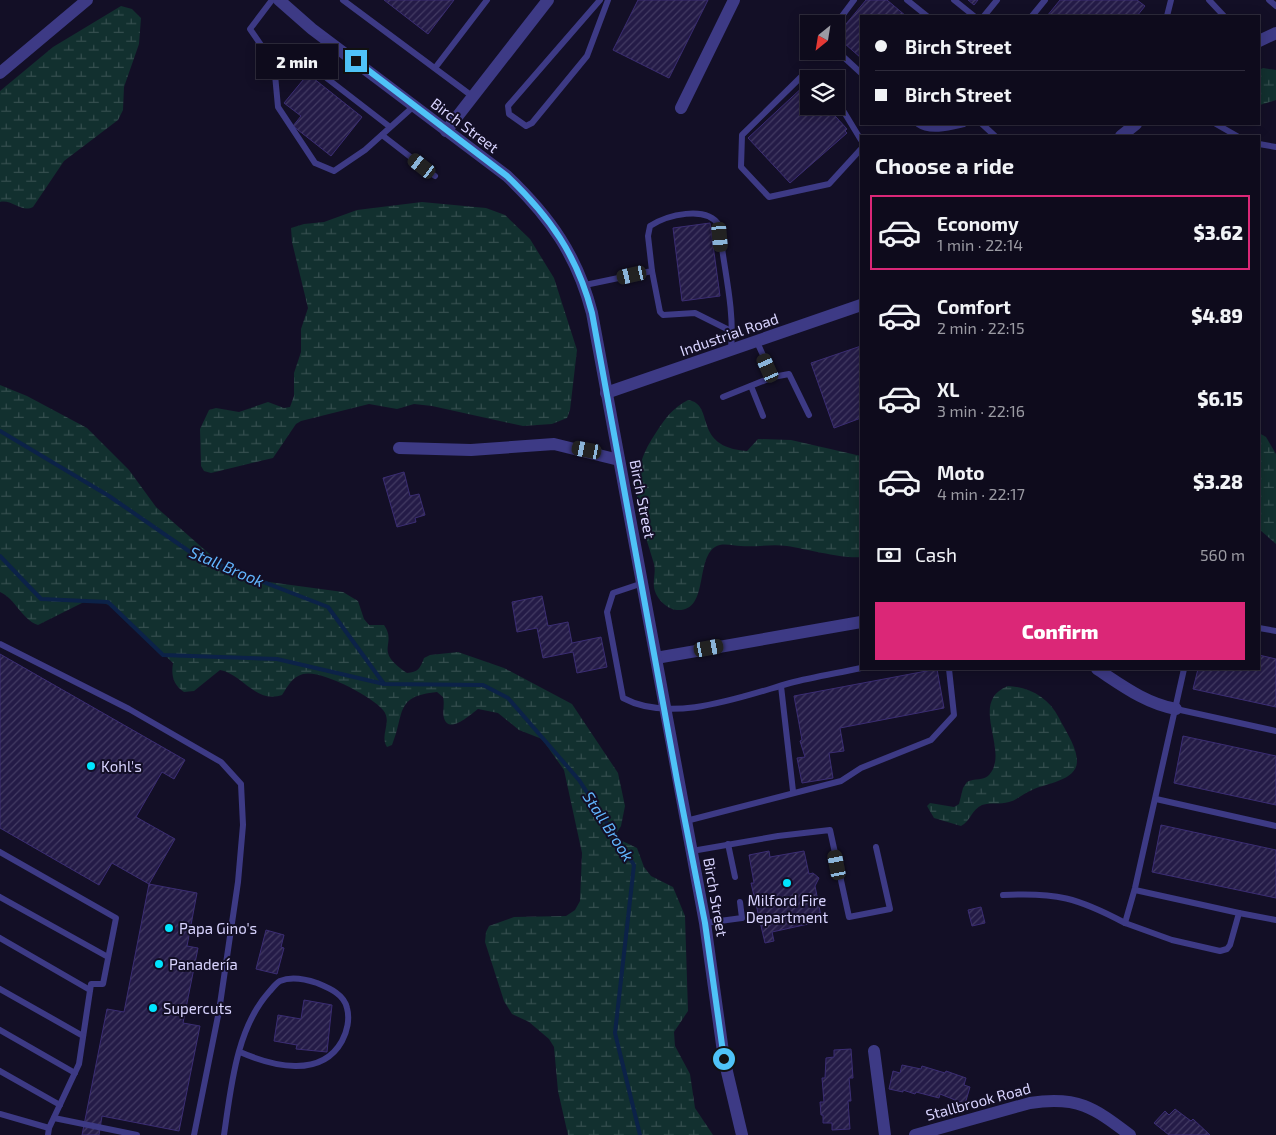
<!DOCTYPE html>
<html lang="en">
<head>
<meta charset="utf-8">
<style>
	:root { --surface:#0e0b1c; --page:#171425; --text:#f1f3f6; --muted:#9b9ba3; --line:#2e2b3b; --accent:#db2777 }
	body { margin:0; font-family:"Exo 2",sans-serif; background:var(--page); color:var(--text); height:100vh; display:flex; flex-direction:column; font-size:19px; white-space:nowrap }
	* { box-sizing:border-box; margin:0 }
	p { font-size:16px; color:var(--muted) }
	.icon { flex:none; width:28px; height:28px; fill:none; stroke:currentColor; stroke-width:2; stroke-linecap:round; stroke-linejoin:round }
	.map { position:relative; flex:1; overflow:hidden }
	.details { position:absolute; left:860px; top:135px; width:400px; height:535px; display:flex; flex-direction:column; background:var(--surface); border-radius:0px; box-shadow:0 2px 12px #0003,0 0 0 1px var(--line) }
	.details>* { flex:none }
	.hud { position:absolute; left:860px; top:15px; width:400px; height:110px; border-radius:0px; box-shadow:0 2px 12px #0003,0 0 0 1px var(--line); display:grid; align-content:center; height:110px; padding:0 15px; background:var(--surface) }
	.needle { width:32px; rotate:210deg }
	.controls { position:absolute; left:800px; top:15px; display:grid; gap:10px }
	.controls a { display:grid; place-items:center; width:45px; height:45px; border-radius:0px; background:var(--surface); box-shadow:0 2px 12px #0003,0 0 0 1px var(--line); font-size:25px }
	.end { position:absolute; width:22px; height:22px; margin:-11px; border:6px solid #4fc3f7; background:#111; box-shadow:0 0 0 2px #111 }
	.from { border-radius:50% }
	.bubble { position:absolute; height:35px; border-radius:0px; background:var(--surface); box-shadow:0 2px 12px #0003,0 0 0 1px var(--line); font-size:16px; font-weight:800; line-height:35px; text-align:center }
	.car { position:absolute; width:15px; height:30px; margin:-15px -8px; border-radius:6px; box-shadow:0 0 4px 1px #0007; background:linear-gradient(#222 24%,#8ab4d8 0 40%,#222 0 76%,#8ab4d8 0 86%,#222 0) }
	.hud b { display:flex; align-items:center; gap:18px; height:48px; font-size:19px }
	.hud b+b { border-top:1px solid var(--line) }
	.hud i { width:12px; height:12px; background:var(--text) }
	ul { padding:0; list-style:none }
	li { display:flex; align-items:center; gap:15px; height:75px; margin:0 10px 8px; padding:0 5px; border:2px solid transparent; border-radius:0px }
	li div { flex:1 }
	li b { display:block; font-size:19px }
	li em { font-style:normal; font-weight:800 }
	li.active { border-color:var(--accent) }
	li>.icon { width:45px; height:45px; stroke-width:1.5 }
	h2 { padding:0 15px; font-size:22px; line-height:60px }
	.pay { display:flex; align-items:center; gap:12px; height:55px; padding:0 15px; font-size:19px }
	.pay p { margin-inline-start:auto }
	.cta { display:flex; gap:10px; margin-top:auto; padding:10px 15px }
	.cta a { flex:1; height:58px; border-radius:0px; background:var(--accent); color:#fff; font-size:20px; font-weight:800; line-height:58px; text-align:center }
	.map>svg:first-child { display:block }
	.wetland { fill:url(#wetland-marsh) }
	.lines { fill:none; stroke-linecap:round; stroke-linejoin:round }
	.stream { stroke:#0c2248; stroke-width:4 }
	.building { fill:url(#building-hatch); stroke:#3b2d73 }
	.service { stroke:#3d3a85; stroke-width:6 }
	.minor { stroke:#3d3a85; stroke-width:12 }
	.tertiary { stroke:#3d3a85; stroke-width:12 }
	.route { stroke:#4fc3f7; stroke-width:6 }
	.poi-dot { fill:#00e5ff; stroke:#130f26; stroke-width:2 }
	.labels { text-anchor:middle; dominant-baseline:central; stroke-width:4; stroke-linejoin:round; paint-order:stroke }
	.street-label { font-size:15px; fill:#d9d4ff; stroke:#130f26 }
	.poi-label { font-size:15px; fill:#d9d4ff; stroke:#130f26; text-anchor:start }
	.water-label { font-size:16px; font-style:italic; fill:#62b6ff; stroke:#130f26 }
</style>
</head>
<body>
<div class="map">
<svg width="1276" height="1135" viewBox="0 0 1276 1135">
	<defs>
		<pattern id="wetland-marsh" width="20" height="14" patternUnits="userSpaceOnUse" patternTransform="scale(1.25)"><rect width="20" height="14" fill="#12302f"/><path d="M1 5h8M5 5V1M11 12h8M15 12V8" fill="none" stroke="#344d4e"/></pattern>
		<pattern id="building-hatch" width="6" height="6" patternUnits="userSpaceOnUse" patternTransform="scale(1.25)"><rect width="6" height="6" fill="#241b47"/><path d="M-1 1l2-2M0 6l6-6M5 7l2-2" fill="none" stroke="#433b63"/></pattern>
	</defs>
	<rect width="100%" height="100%" fill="#130f26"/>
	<g class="wetland">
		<path d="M121 6 132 9 141 18 139 44 124 87 123 110 118 120 64 161 33 207C21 213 12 199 0 202V91L53 47Z"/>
		<polygon points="1263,68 1276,70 1276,100 1260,105 1259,70"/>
		<polygon points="422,202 486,208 505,215 530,239 554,278 577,350 570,410 567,418 552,424 523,426 432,406 414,404 397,409 369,404 301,421 296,424 273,458 211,473 204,471 201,466 200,429 209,410 216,408 239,412 268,402 284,408 290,407 294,396 294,373 301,352 301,329 308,308 292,242 291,228 304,224 324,222 357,210"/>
		<path d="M0 385 27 396 87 428 129 470 156 507 214 558 246 579 343 592 358 601 364 619 369 625H384C398 645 372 650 407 673 418 672 420 669 424 658L430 655 458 652 504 668 572 704 618 773 625 806 621 826 614 837 637 848 644 867 651 876 673 887 685 916 688 1011 674 1032 675 1046 690 1074 695 1108 713 1135H568L558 1091 554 1047 549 1039 529 1022 512 1014 504 1001 485 942 486 932 489 926 514 917 566 916 575 910 580 901 582 853 564 770 542 739 519 730 498 713 478 709C471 714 449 735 444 718 442 712 445 704 443 697L437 692C394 696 405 714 392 745L387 747C379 735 393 722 383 710 372 696 320 669 303 674 292 677 288 686 282 695 256 704 242 674 220 670L194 691 184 692C173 685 171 675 173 663L114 607 98 601 88 600 38 625C21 619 16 599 0 592Z"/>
		<path d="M688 400C716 404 691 447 747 451L758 439 791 440 861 456V557C844 559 806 549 787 546 772 544 756 547 741 546 733 546 723 542 715 547 695 560 709 612 677 610 666 609 655 597 654 587 653 579 656 572 654 564 639 513 623 480 657 431 666 417 673 408 688 400Z"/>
		<polygon points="1259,433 1266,437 1276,454 1276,544 1259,529"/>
		<path d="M1008 686C1030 687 1049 698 1059 718 1065 730 1077 747 1077 761 1077 781 1046 783 1032 790 1024 793 1017 800 1009 802 1000 805 990 802 982 805 972 809 970 822 961 826L934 818 927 806 930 803 954 807 959 804 963 788 967 782C974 778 984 781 989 775 1011 751 967 702 1008 686Z"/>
	</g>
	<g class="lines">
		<g class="stream">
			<polyline points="0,431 109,496 196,556 328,607 384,684"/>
			<polyline points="0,556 41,599 108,602 163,655 277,659 384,684 483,685 508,698 579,780 634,865 615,1033 640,1135"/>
		</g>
	</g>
	<g class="building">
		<polygon points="384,0 454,0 428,34"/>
		<polygon points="638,0 708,0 669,78 613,50"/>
		<polygon points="866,0 887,0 906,16 861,16 861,58 836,36"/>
		<polygon points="968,0 978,0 974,5"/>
		<polygon points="1060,0 1137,0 1145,6 1137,16 1047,16"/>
		<polygon points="308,74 362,117 331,156 293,126 301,116 284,103"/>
		<polygon points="806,84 809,87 809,106 826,106 847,129 845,131 847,133 790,183 748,138"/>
		<polygon points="710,223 720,296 682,301 673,228"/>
		<polygon points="861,346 861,418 834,428 811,363"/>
		<polygon points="404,472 410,496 419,494 425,515 415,518 416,522 397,527 383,478"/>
		<polygon points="542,596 548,626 568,622 572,643 601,637 607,667 577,673 573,652 543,658 537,628 517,632 512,602"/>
		<polygon points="0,654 185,760 174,779 162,772 136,817 175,839 149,884 112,863 99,885 0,828"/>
		<polygon points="1259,655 1276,659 1276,707 1193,689 1198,669 1259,669"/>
		<polygon points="937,669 944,708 840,728 844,751 829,753 833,778 802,783 797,758 805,757 800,741 802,740 794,696"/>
		<polygon points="1183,736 1276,756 1276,805 1174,783"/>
		<polygon points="1161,825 1276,850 1276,898 1152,872"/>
		<polygon points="769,851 770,857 804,851 809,874 813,873 819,878 815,886 822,921 772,932 774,941 765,943 751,883 754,883 749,855"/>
		<polygon points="149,884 197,893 187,946 198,948 183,1023 200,1026 179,1131 102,1116 99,1135 82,1135 107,1009 124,1012"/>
		<polygon points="981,907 985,923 972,926 968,910"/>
		<polygon points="266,930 284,935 281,947 284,948 277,974 256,969"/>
		<polygon points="304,1000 332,1005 327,1052 296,1049 297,1045 274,1041 278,1015 301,1019"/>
		<polygon points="851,1049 853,1078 849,1078 851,1101 848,1101 850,1129 832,1130 832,1123 823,1123 823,1115 821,1115 820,1102 824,1102 822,1078 825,1078 826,1058 834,1057 834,1050"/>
		<polygon points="902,1065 921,1069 922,1066 945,1073 946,1071 966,1078 964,1085 970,1087 965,1104 940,1094 939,1098 916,1092 915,1094 903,1090 903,1092 889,1089 893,1071 900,1073"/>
		<polygon points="1175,1109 1191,1121 1193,1119 1210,1135 1169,1135 1154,1123 1165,1111 1169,1115"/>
	</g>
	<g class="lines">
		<g class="service">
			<polyline points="272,0 250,29 274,64 278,107 315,163 334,171 365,150 414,106"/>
			<polyline points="343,0 472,96"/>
			<polyline points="600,0 508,106 509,114 526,126 532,123 587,56 608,0"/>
			<polyline points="907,0 927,16"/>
			<polyline points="954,0 974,16"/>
			<polyline points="1209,0 1224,16"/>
			<polyline points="1269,0 1276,6"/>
			<polyline points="984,16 997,0"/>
			<polyline points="1032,16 1045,0"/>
			<polyline points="1167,16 1171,0"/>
			<polyline points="836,24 854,0"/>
			<polyline points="836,50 861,73"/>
			<polyline points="274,64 296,63 311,66 390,127"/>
			<polyline points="435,68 487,0"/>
			<polyline points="811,79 805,73 742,135 741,167 769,197 829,184 861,149"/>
			<polyline points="836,104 844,112 861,140"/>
			<path d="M918 124C930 133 951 127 964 124"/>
			<polyline points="982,124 995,136"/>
			<polyline points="1216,124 1237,136"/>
			<polyline points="382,135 435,176"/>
			<polyline points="1259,144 1276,147"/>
			<polyline points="652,271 660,312 663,315 695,313 733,332"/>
			<path d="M585 285 652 271 648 236 650 226C667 215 706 205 719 225 723 266 735 308 731 349"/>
			<polyline points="757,342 773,377 789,374 809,415"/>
			<polyline points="751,386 763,416"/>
			<polyline points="723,397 773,377"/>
			<path d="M643 583 613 593 607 612 623 698C671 724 741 697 790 683 813 677 838 673 861 668"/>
			<polyline points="1259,628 1276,631"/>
			<polyline points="0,644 129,709 221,762 241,784 243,825 238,882 219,1011 194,1135"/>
			<polyline points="1184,669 1135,888 1125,923 1172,940 1220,951 1227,949 1230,945 1239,913 1276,920"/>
			<polyline points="781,686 793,791"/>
			<polyline points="1176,709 1276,731"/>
			<polyline points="1156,799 1276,826"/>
			<polyline points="686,821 841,781 861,768 931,740 954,715 949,669"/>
			<polyline points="728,844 735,877"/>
			<polyline points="692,851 778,836 830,830 849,917 890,909 876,847"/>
			<polyline points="0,852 116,918 103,984 91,984 79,1064 49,1128 48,1135"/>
			<polyline points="1135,890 1239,913"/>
			<path d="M1003 895C1056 892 1078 898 1125 923"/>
			<polyline points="0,897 108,957"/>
			<polyline points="705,923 742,918 740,902"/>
			<polyline points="0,938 90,990"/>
			<polyline points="0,989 83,1036"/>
			<polyline points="0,1030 75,1073"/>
			<polyline points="0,1071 60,1105"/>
			<polyline points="0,1114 49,1128"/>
			<polyline points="54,1118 137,1135"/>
			<path d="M224 1135C231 1088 236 1029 269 992 272 989 276 983 280 981 292 976 305 979 317 983 329 988 344 994 347 1008 350 1019 347 1032 342 1041 321 1079 272 1066 240 1052"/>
		</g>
		<g class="minor">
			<polyline points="1259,41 1276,33"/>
			<polyline points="681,108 734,0"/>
			<polyline points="446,131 548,0"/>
			<polyline points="1121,136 1136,124"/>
			<polyline points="606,393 861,305"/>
			<polyline points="399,448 471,450 554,444 619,460"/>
			<polyline points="656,658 861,622"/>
			<path d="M1097 669C1123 686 1145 703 1176 709"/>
			<polyline points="874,1051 885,1135"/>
			<path d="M915 1135 1030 1103C1078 1096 1093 1107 1130 1135"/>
		</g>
		<g class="tertiary">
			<path d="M279 0 312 29 507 176C550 217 577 255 592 313L705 923 724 1059 742 1135"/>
			<polyline points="0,73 87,0"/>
		</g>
	</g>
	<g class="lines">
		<path class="route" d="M356 61 507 176C550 217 577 255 592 313L677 780 705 923 724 1059"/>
	</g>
	<g class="poi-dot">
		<circle cx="91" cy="766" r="5"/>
		<circle cx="787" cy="883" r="5"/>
		<circle cx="169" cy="928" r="5"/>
		<circle cx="159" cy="964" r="5"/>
		<circle cx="153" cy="1008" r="5"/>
	</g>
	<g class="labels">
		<g class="street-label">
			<text transform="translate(465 125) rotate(37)">Birch Street</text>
			<text transform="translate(729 334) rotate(-19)">Industrial Road</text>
			<text transform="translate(643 499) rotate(79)">Birch Street</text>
			<text transform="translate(716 897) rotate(80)">Birch Street</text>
			<text transform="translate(978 1101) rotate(-15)">Stallbrook Road</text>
		</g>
		<g class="poi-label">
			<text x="101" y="766">Kohl's</text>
			<text x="787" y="900" text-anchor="middle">Milford Fire<tspan x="787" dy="17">Department</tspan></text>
			<text x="179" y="928">Papa Gino's</text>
			<text x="169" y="964">Panadería</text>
			<text x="163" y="1008">Supercuts</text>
		</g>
		<g class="water-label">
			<text transform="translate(227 566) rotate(23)">Stall Brook</text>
			<text transform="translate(609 826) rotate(57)">Stall Brook</text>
		</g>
	</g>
</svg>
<div class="controls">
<a><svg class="needle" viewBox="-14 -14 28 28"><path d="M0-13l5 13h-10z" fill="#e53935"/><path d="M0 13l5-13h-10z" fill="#9b9ba3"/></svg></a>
<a><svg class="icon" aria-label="layers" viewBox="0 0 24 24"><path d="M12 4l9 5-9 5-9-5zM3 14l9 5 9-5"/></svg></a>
</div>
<i class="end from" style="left:724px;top:1059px"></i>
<i class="end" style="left:356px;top:61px"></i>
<div class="bubble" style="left:256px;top:44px;width:82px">2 min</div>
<i class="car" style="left:422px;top:166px;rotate:308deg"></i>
<i class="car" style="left:720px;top:237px;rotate:175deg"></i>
<i class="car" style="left:632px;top:275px;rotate:257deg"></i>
<i class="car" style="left:768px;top:368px;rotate:336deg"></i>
<i class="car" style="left:587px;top:450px;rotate:281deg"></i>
<i class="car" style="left:709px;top:648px;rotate:80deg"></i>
<i class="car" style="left:837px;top:865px;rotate:349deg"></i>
<div class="hud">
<b><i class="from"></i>Birch Street</b>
<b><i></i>Birch Street</b>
</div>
<section class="details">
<h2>Choose a ride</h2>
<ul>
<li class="active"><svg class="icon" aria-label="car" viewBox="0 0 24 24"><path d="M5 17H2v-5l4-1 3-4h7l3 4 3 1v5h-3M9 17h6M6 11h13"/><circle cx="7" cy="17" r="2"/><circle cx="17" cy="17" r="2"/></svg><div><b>Economy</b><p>1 min · 22:14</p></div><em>$3.62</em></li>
<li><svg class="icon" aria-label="car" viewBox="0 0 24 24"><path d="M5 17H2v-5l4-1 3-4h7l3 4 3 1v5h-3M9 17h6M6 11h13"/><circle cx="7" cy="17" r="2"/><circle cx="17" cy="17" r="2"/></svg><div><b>Comfort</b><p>2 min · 22:15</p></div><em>$4.89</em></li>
<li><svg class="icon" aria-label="car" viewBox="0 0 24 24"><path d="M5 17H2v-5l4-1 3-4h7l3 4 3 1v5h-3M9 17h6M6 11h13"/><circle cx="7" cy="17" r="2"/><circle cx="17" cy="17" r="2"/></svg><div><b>XL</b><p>3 min · 22:16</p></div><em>$6.15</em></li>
<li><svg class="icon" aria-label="car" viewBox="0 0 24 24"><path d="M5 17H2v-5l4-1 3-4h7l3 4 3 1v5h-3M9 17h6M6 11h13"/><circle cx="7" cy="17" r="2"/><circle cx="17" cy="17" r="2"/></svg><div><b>Moto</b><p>4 min · 22:17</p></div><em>$3.28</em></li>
</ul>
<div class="pay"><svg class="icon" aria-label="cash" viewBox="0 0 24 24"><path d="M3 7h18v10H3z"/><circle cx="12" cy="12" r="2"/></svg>Cash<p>560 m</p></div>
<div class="cta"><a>Confirm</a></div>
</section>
</div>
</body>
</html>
